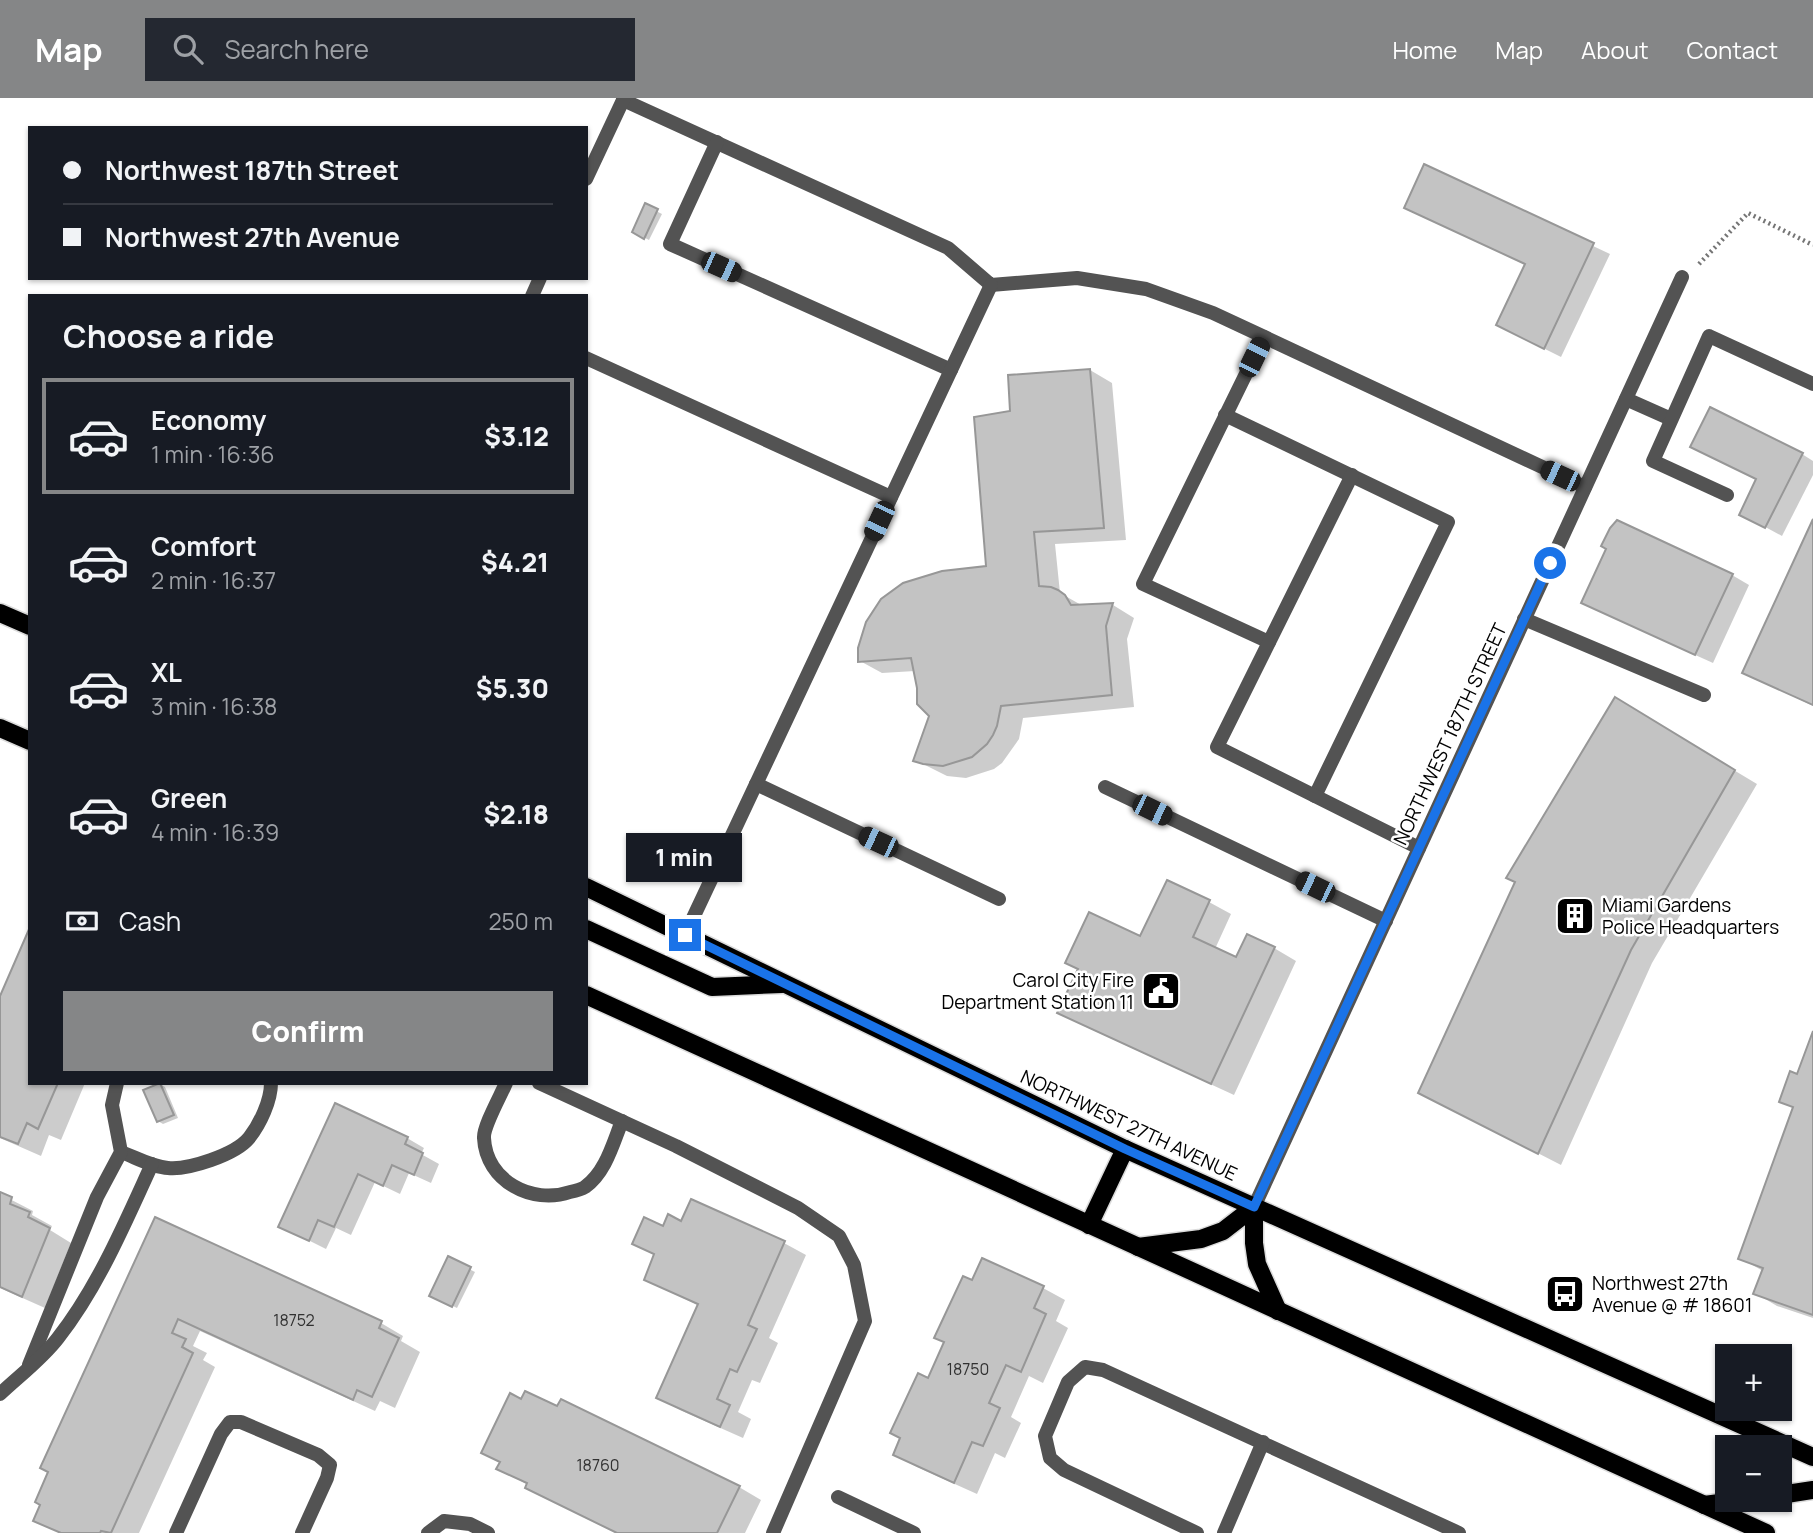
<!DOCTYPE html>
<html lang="en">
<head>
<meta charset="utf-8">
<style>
	:root { --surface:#171b24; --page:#242831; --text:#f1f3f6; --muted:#9ea1a6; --line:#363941; --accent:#858687 }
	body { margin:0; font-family:Manrope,sans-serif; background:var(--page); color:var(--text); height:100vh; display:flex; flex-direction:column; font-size:26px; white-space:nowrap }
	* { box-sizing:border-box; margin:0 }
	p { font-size:23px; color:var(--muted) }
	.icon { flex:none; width:38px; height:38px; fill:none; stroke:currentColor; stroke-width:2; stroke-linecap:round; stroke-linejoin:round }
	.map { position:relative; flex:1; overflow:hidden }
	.panel { position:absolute; left:28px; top:196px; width:560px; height:791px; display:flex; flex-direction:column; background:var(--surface); border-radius:0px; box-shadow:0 2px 5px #0004 }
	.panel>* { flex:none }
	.top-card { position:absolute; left:28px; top:28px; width:560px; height:154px; border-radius:0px; box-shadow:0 2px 5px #0004; display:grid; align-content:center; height:154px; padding:0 35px; background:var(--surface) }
	.buttons { position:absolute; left:1715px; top:1246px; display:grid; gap:14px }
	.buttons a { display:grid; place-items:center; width:77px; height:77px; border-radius:0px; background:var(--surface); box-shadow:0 2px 5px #0004; font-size:35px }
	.end { position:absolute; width:32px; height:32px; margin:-16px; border:9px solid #1a73e8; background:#fff; box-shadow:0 0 0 4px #fff }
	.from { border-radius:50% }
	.bubble { position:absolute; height:49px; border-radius:0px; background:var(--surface); box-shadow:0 2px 5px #0004; font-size:23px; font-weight:800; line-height:49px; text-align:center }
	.car { position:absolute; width:21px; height:42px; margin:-21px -10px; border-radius:9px; box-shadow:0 0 5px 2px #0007; background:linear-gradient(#222 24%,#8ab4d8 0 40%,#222 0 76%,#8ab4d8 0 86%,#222 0) }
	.top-card b { display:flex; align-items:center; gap:24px; height:66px; font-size:26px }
	.top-card b+b { border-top:2px solid var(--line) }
	.top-card i { width:18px; height:18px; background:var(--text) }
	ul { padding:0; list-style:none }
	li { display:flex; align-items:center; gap:21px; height:116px; margin:0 14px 10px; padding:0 21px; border:4px solid transparent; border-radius:0px }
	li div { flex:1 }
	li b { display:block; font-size:26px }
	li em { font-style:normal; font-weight:800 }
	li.current { border-color:var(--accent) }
	li>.icon { width:63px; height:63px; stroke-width:1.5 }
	h2 { padding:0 35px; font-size:32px; line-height:84px }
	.pay { display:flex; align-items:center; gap:18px; height:77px; padding:0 35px; font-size:26px }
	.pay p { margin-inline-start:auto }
	.action { display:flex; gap:14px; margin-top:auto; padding:14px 35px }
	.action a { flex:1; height:80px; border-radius:0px; background:var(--accent); color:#fff; font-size:28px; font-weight:800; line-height:80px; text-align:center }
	header { display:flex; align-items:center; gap:42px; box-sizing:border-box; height:98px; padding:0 35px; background:var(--accent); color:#fff }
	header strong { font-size:33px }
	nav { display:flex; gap:38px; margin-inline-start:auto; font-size:24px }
	.search { width:490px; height:63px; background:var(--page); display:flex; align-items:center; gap:18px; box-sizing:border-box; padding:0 24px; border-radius:0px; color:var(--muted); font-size:26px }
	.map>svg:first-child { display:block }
	.shadow { fill:#0003 }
	.building { fill:#c3c3c3; stroke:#979797; stroke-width:2 }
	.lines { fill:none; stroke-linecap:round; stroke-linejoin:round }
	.primary-casing { stroke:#dbdbdb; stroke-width:21 }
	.path { stroke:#757575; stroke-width:4.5; stroke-dasharray:2 3.5; stroke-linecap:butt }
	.lane { stroke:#535353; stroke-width:14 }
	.street { stroke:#535353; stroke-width:14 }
	.primary { stroke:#000; stroke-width:18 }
	.route { stroke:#1a73e8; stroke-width:9 }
	.labels { text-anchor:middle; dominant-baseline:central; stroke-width:5; stroke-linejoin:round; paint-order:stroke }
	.number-label { font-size:16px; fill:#313131 }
	.street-label { font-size:19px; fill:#000; stroke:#fff }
	.poi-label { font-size:19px; fill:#000; stroke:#fff; text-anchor:start }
</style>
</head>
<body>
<header>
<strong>Map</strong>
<div class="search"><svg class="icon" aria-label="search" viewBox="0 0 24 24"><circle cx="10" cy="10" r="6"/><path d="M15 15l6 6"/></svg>Search here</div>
<nav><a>Home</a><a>Map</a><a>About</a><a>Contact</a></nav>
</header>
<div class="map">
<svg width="1813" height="1435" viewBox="0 0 1813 1435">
	<rect width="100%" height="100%" fill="#fff"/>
	<g class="shadow">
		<polygon points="1425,69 1610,156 1561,259 1515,236 1527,167 1406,109"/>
		<polygon points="646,108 662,116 649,142 634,134"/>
		<polygon points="1090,272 1112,285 1126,442 1055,446 1060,495 1083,508 1113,507 1134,520 1127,541 1134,609 1023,620 1019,641 1002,665 994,671 966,680 947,678 915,662 931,617 915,573 882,575 860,563 988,470 1011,315"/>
		<polygon points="1802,356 1813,363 1813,377 1782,438 1758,425"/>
		<polygon points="1813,425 1813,608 1744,574"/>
		<polygon points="1732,477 1749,487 1713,565 1600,514"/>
		<polygon points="1637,614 1757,686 1652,865 1561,1067 1420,995"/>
		<polygon points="1209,804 1231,816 1215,851 1237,861 1274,850 1296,863 1234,997 1082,927 1060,914 1079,872 1067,865 1141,841"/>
		<polygon points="0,903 30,985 85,985 61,1042 49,1037 41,1058 0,1040"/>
		<polygon points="1813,938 1813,1220 1777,1208 1755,1195 1763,1173 1740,1160 1794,1010 1781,1003 1798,978"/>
		<polygon points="160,986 165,989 178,1020 163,1026 158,1023"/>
		<polygon points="407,1040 424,1050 421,1056 439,1066 431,1085 409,1075 400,1096 375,1084 351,1137 336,1130 326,1151 280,1128"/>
		<polygon points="0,1096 33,1113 32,1117 52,1128 50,1132 71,1145 45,1210 0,1190"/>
		<polygon points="155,1122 381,1225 403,1238 401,1243 420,1254 395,1310 380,1303 375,1313 200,1233 193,1248 207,1255 203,1262 215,1269 139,1435 59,1435 36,1422"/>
		<polygon points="682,1125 784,1145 806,1157 769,1240 778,1245 760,1285 752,1282 738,1314 751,1321 743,1340 680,1312 658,1300 699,1208 646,1181 656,1158 634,1146 664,1130"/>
		<polygon points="449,1161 475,1174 457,1210 431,1197"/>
		<polygon points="973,1184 1043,1190 1065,1202 1056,1223 1068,1230 1043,1285 1029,1278 1011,1319 1021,1325 1005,1360 995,1355 977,1396 917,1369 895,1357"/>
		<polygon points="498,1370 739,1389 761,1402 745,1435 616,1435 549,1402 527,1390 528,1387"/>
	</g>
	<g class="building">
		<polygon points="1424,66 1594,145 1544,251 1496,227 1525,166 1404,110"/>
		<polygon points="645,105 658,111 644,141 632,134"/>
		<polygon points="1090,271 1104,430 1034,434 1039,488 1051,489 1058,492 1065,497 1071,507 1113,505 1106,528 1112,597 1001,608 997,628 993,637 987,646 972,659 943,668 923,666 913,663 929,618 917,606 917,590 911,560 858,564 858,550 866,524 881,501 903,485 942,473 986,468 974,319 1010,313 1008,277"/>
		<polygon points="1710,309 1803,355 1765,430 1739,417 1756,381 1690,349"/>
		<polygon points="1813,421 1813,607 1742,575"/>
		<polygon points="1617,422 1733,476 1695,557 1581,505 1606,451 1601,448 1610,430"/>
		<polygon points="1615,599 1735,672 1631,852 1538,1056 1418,995 1515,784 1506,780"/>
		<polygon points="1167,782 1210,802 1193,839 1236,859 1247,836 1275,849 1211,986 1057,915 1078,871 1065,865 1089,814 1140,838"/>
		<polygon points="30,829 30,985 58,985 38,1031 27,1025 18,1046 0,1039 0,898"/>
		<polygon points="1813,933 1813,1217 1753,1196 1763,1170 1738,1161 1793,1009 1779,1004 1790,973 1797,976"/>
		<polygon points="160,985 174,1017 157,1024 143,992"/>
		<polygon points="335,1005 408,1039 405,1046 423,1055 414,1077 392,1067 383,1088 358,1076 334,1129 318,1122 309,1143 278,1129"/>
		<polygon points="0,1094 12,1099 10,1106 30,1114 28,1119 50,1130 22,1199 0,1189"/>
		<polygon points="691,1101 785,1143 748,1227 757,1231 737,1274 730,1271 717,1301 730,1307 720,1329 656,1300 698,1206 644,1182 654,1156 632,1146 644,1119 663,1128 668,1116 681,1123"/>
		<polygon points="155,1119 382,1223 379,1230 399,1240 372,1299 357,1292 353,1302 178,1221 172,1235 186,1241 182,1249 193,1255 111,1435 101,1433 100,1435 61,1435 33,1423 40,1407 35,1404 48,1374 40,1370"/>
		<polygon points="448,1158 471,1169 452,1209 429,1198"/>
		<polygon points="982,1160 1044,1188 1034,1210 1046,1216 1021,1274 1006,1267 989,1305 1000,1310 983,1348 972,1344 954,1385 893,1357 900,1340 890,1335 918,1275 928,1280 944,1244 934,1240 963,1178 972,1182"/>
		<polygon points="525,1293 557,1308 561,1301 740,1388 717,1435 617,1435 525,1390 527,1385 496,1371 500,1364 481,1355 510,1295 521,1301"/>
	</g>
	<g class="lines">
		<g class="primary-casing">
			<g id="primary">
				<polyline points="0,515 30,528"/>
				<polyline points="0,630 30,643"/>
				<polyline points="586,789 1125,1051 1813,1359"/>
				<polyline points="586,831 712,889 782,886"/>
				<polyline points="586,897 1766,1435"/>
				<polyline points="1254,1109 1254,1145 1257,1166 1278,1213"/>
				<polyline points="1089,1127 1125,1051"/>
				<polyline points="1138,1149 1201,1141 1223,1133 1254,1109"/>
				<polyline points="1780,1397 1813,1392"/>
				<polyline points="1704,1407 1743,1402"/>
			</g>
		</g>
		<polyline class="path" points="1699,166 1748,115 1813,147"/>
		<g class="lane">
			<polyline points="623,2 948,150 991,187 1077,180 1146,191 1213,215 1585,389"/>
			<polyline points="717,44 670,146 951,272"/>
			<polyline points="1264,239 1143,486 1269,544"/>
			<polyline points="586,260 891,399"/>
			<polyline points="1626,301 1671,321"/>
			<polyline points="1225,317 1448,424 1315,698"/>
			<polyline points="1352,377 1217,649 1419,750"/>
			<polyline points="1727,397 1653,363 1709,238 1813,286"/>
			<polyline points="1524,521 1704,597"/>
			<polyline points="756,686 999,801"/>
			<polyline points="1105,689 1386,823"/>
			<polyline points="685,837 991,187"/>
			<path d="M506 985C501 997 483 1029 484 1040 486 1083 532 1107 570 1094 575 1093 582 1091 585 1089 606 1074 613 1045 622 1023"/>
			<polyline points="539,985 676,1048 798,1110 839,1138 854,1167 865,1223 773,1435"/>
			<path d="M121 1054C135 1059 152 1069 168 1070 188 1072 235 1057 249 1040 260 1026 271 1003 271 985"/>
			<polyline points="29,1267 97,1099 121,1054 112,1007 117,985"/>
			<path d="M0 1296C19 1278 42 1261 58 1240 98 1189 125 1125 152 1066"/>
			<polyline points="838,1399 914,1435"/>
			<polyline points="176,1435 221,1336 230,1324 241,1324 318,1357 330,1367 327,1380 302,1435"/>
			<polyline points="428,1435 444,1423 470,1426 488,1435"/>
			<polyline points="1197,1435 1064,1372 1050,1360 1045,1338 1068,1284 1085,1269 1103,1272 1459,1435"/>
			<polyline points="1224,1435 1263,1344"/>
		</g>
		<g class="street">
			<polyline points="586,81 624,0"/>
			<polyline points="532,198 540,180"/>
			<polyline points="1254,1109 1682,179"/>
		</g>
		<use href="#primary" class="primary"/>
	</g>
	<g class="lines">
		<polyline class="route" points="685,837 1125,1051 1254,1109 1550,465"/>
	</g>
	<defs>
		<g id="building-square" transform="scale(2.0125)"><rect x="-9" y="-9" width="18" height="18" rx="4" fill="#000" stroke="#fff"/><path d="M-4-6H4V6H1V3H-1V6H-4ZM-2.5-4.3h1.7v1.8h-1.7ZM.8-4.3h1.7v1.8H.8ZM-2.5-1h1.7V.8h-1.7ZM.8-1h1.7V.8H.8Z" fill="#fff"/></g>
		<g id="civic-square" transform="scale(2.0125)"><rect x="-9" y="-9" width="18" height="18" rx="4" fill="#000" stroke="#fff"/><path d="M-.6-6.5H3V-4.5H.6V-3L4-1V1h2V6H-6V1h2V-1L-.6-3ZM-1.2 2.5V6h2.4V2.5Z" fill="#fff"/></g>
		<g id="bus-square" transform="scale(2.0125)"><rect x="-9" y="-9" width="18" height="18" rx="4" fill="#000" stroke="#fff"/><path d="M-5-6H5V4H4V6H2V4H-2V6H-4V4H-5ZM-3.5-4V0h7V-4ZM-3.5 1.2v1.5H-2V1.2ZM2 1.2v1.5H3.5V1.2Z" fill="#fff"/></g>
	</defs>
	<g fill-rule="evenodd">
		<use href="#building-square" x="1575" y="818"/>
		<use href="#civic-square" x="1161" y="893"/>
		<use href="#bus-square" x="1565" y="1196"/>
	</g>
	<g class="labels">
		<g class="number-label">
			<text x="294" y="1222">18752</text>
			<text x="968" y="1271">18750</text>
			<text x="598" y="1367">18760</text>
		</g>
		<g class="street-label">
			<text transform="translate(1450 636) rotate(-65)">NORTHWEST 187TH STREET</text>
			<text transform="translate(1129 1027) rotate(25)">NORTHWEST 27TH AVENUE</text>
		</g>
		<g class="poi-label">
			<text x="1602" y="807">Miami Gardens<tspan x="1602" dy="22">Police Headquarters</tspan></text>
			<text x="1134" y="882" text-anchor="end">Carol City Fire<tspan x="1134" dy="22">Department Station 11</tspan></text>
			<text x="1592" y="1185">Northwest 27th<tspan x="1592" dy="22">Avenue @ # 18601</tspan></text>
		</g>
	</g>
</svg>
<div class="buttons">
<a>+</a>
<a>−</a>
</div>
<i class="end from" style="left:1550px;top:465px"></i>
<i class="end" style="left:685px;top:837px"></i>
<div class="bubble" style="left:626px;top:735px;width:116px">1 min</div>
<i class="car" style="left:721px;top:169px;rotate:114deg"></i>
<i class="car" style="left:1254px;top:259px;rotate:26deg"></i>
<i class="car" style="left:1560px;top:378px;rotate:295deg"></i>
<i class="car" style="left:879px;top:423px;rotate:205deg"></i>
<i class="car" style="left:1152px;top:712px;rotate:116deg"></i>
<i class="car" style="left:878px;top:744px;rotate:295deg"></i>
<i class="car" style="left:1315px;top:789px;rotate:296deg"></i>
<div class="top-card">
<b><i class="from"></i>Northwest 187th Street</b>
<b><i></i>Northwest 27th Avenue</b>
</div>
<section class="panel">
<h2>Choose a ride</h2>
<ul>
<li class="current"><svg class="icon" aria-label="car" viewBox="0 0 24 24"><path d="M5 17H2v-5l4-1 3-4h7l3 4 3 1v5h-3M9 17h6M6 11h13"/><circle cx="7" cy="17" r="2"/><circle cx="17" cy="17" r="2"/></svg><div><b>Economy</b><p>1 min · 16:36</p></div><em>$3.12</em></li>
<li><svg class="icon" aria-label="car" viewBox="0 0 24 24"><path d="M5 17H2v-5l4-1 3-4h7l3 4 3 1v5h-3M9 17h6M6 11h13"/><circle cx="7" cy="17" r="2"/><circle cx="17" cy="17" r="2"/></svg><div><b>Comfort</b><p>2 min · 16:37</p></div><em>$4.21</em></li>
<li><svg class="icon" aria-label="car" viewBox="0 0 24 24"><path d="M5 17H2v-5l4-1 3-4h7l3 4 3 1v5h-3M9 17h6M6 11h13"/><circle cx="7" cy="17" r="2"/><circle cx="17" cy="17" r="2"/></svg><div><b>XL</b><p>3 min · 16:38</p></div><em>$5.30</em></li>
<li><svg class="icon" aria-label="car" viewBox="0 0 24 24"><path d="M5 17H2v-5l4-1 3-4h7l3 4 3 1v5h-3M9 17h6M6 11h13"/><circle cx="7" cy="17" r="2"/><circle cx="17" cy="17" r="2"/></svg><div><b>Green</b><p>4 min · 16:39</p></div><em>$2.18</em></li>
</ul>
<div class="pay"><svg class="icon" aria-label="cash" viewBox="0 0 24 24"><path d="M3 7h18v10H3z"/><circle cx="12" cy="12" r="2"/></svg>Cash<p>250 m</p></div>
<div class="action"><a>Confirm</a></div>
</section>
</div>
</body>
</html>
